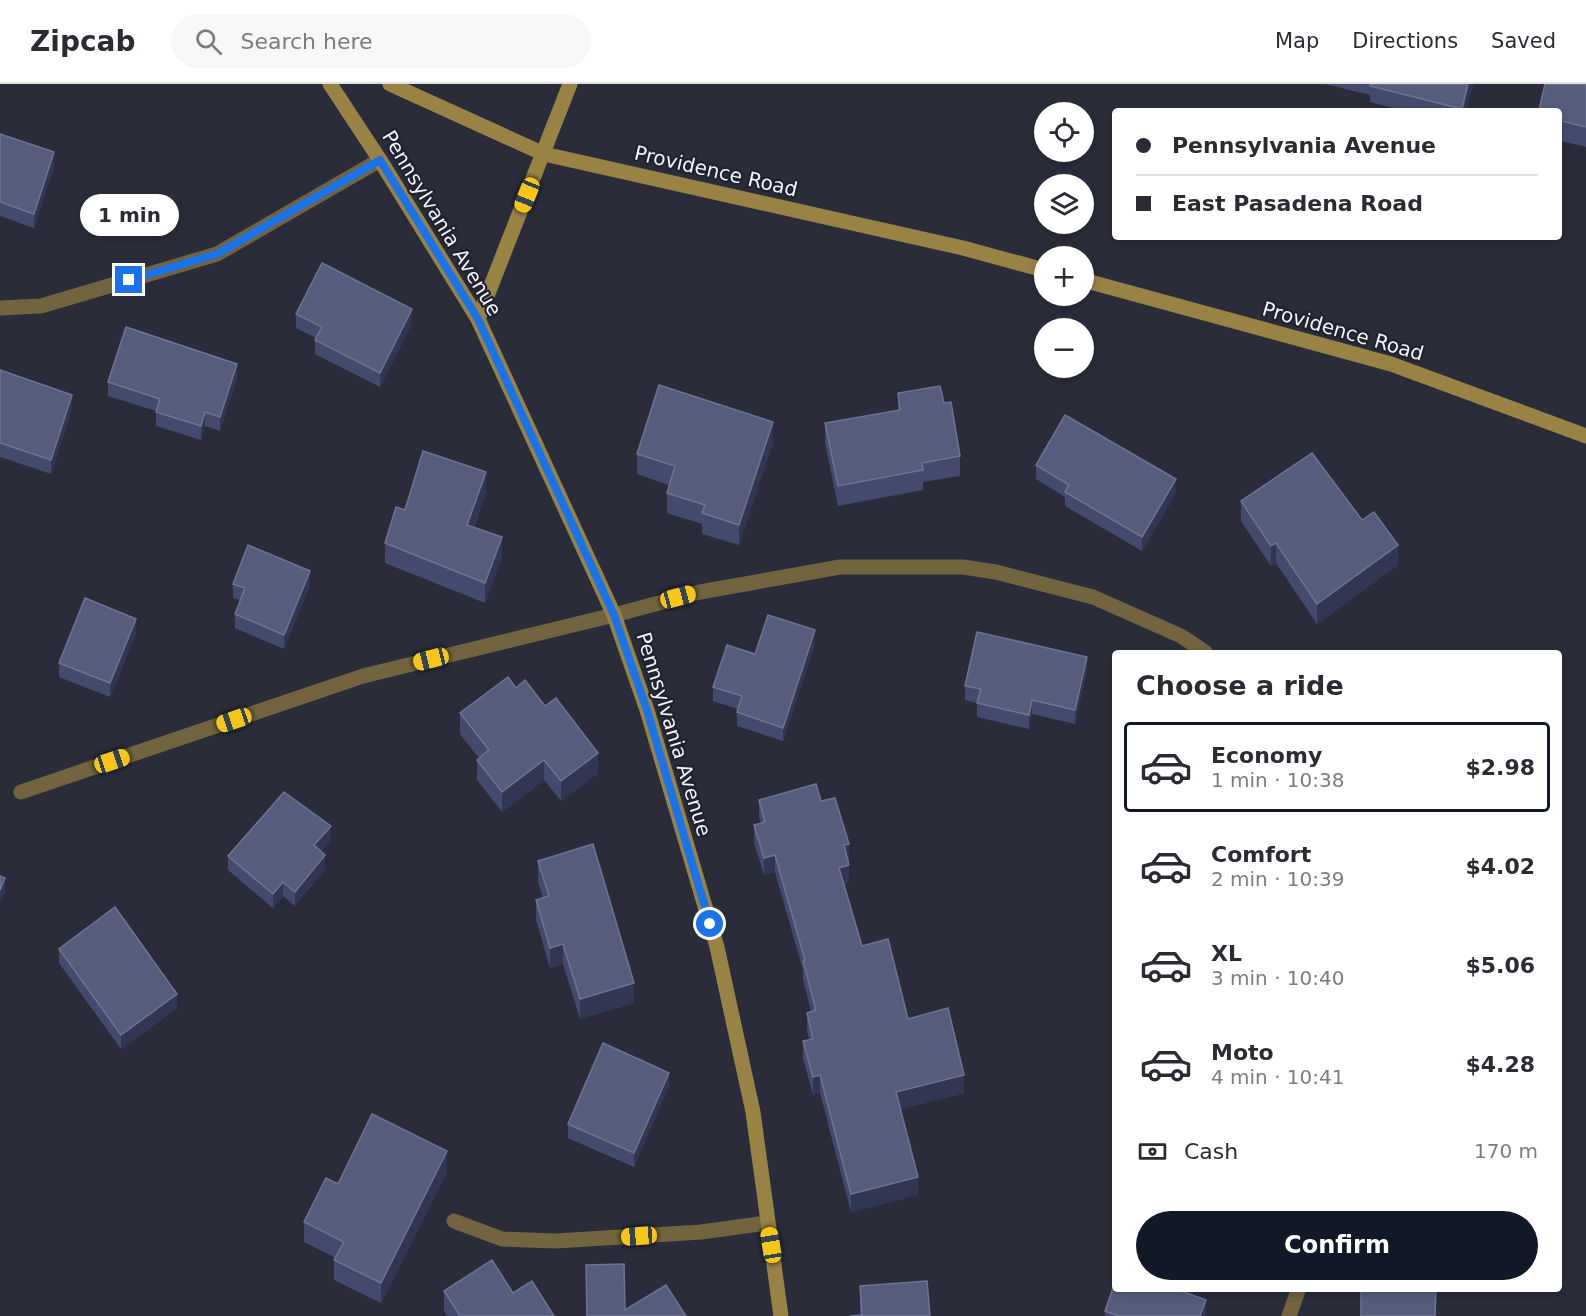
<!DOCTYPE html>
<html lang="en">
<head>
<meta charset="utf-8">
<style>
	:root { --surface:#fff; --page:#f7f7f7; --text:#2b2b33; --muted:#7c7c81; --line:#e1e1e2; --accent:#111827 }
	body { margin:0; font-family:"DejaVu Sans",sans-serif; background:var(--page); color:var(--text); height:100vh; display:flex; flex-direction:column; font-size:22px; white-space:nowrap }
	* { box-sizing:border-box; margin:0 }
	p { font-size:20px; color:var(--muted) }
	.icon { flex:none; width:33px; height:33px; fill:none; stroke:currentColor; stroke-width:2; stroke-linecap:round; stroke-linejoin:round }
	.map { position:relative; flex:1; overflow:hidden }
	.panel { position:absolute; left:1112px; top:566px; width:450px; height:642px; display:flex; flex-direction:column; background:var(--surface); border-radius:6px; box-shadow:0 3px 9px #0003 }
	.panel>* { flex:none }
	.guide { position:absolute; left:1112px; top:24px; width:450px; height:132px; border-radius:6px; box-shadow:0 3px 9px #0003; display:grid; align-content:center; height:132px; padding:0 24px; background:var(--surface) }
	.tools { position:absolute; left:1034px; top:18px; display:grid; gap:12px }
	.tools a { display:grid; place-items:center; width:60px; height:60px; border-radius:50%; background:var(--surface); box-shadow:0 3px 9px #0003; font-size:30px }
	.end { position:absolute; width:27px; height:27px; margin:-14px; border:8px solid #1a73e8; background:#fff; box-shadow:0 0 0 3px #fff }
	.from { border-radius:50% }
	.bubble { position:absolute; height:42px; border-radius:21px; background:var(--surface); box-shadow:0 3px 9px #0003; font-size:20px; font-weight:800; line-height:42px; text-align:center }
	.car { position:absolute; width:18px; height:36px; margin:-18px -9px; border-radius:8px; box-shadow:0 0 4px 2px #0007; background:linear-gradient(#f5c518 24%,#345 0 40%,#f5c518 0 76%,#345 0 86%,#f5c518 0) }
	.guide b { display:flex; align-items:center; gap:21px; height:57px; font-size:22px }
	.guide b+b { border-top:2px solid var(--line) }
	.guide i { width:15px; height:15px; background:var(--text) }
	ul { padding:0; list-style:none }
	li { display:flex; align-items:center; gap:18px; height:90px; margin:0 12px 9px; padding:0 12px; border:3px solid transparent; border-radius:6px }
	li div { flex:1 }
	li b { display:block; font-size:22px }
	li em { font-style:normal; font-weight:800 }
	li.current { border-color:var(--accent) }
	li>.icon { width:54px; height:54px; stroke-width:1.5 }
	h2 { padding:0 24px; font-size:27px; line-height:72px }
	.pay { display:flex; align-items:center; gap:15px; height:66px; padding:0 24px; font-size:22px }
	.pay p { margin-inline-start:auto }
	.button { display:flex; gap:12px; margin-top:auto; padding:12px 24px }
	.button a { flex:1; height:69px; border-radius:36px; background:var(--accent); color:#fff; font-size:24px; font-weight:800; line-height:69px; text-align:center }
	header { display:flex; align-items:center; gap:36px; box-sizing:border-box; height:84px; padding:0 30px; background:var(--surface); border-bottom:2px solid var(--line) }
	header strong { font-size:28px }
	nav { display:flex; gap:33px; margin-inline-start:auto; font-size:21px }
	.search { width:420px; height:54px; background:var(--page); display:flex; align-items:center; gap:15px; box-sizing:border-box; padding:0 21px; border-radius:33px; color:var(--muted); font-size:22px }
	.map>svg:first-child { display:block }
	.lines { fill:none; stroke-linecap:round; stroke-linejoin:round }
	.lane { stroke:#71643f; stroke-width:15 }
	.street { stroke:#71643f; stroke-width:15 }
	.secondary { stroke:#988345; stroke-width:15 }
	.wall { fill:#434a6d }
	.shaded-wall { fill:#313752 }
	.building { fill:#565c7c; stroke:#6e7490; stroke-width:1.5 }
	.route { stroke:#1a73e8; stroke-width:8 }
	.labels { text-anchor:middle; dominant-baseline:central; stroke-width:4.5; stroke-linejoin:round; paint-order:stroke }
	.street-label { font-size:20px; fill:#f2f4fc; stroke:#20232f }
</style>
</head>
<body>
<header>
<strong>Zipcab</strong>
<div class="search"><svg class="icon" aria-label="search" viewBox="0 0 24 24"><circle cx="10" cy="10" r="6"/><path d="M15 15l6 6"/></svg>Search here</div>
<nav><a>Map</a><a>Directions</a><a>Saved</a></nav>
</header>
<div class="map">
<svg width="1586" height="1232" viewBox="0 0 1586 1232">
	<rect width="100%" height="100%" fill="#2a2d39"/>
	<g class="lines">
		<polyline class="lane" points="454,1137 502,1155 556,1157 701,1148 767,1139"/>
		<g class="street">
			<polyline points="0,224 41,222 217,170 380,76"/>
			<polyline points="21,708 363,592 614,531 700,508 840,483 963,483 996,488 1093,513 1181,552 1205,568"/>
			<polyline points="1289,1232 1299,1204"/>
		</g>
		<g class="secondary">
			<polyline points="330,0 380,76 478,235 614,531 647,626 717,863 753,1028 781,1232"/>
			<polyline points="390,0 544,70 963,164 1044,186"/>
			<polyline points="1083,196 1391,280 1586,352"/>
			<polyline points="478,235 570,0"/>
		</g>
	</g>
	<g class="wall">
		<polygon points="1325,0 1473,0 1466,27 1405,27 1370,18 1370,11"/>
		<polygon points="1586,0 1586,63 1561,57 1561,51 1558,50 1558,27 1539,27 1539,26"/>
		<polygon points="0,50 54,82 34,144 0,132"/>
		<polygon points="296,230 412,239 380,303 315,270 315,256 316,254 296,244"/>
		<polygon points="0,286 72,325 51,390 0,373"/>
		<polygon points="237,294 220,347 205,342 201,356 156,342 156,327 108,312 108,298"/>
		<polygon points="898,309 944,319 960,372 960,392 923,398 923,406 838,422 825,359 825,339 898,327"/>
		<polygon points="773,358 739,461 702,450 702,440 667,429 667,409 669,401 637,390 637,370"/>
		<polygon points="1036,381 1176,409 1142,467 1065,422 1065,413 1036,395"/>
		<polygon points="486,408 474,443 502,473 485,519 385,479 385,459 405,426"/>
		<polygon points="1241,417 1362,436 1398,481 1317,540 1276,479 1271,482 1241,437"/>
		<polygon points="233,500 310,501 284,565 235,544 235,530 240,516 233,514"/>
		<polygon points="136,549 110,613 59,593 59,579"/>
		<polygon points="815,560 783,657 737,642 737,628 738,625 713,617 713,603 755,570"/>
		<polygon points="1087,587 1075,640 1032,630 1029,645 977,633 977,619 965,616 965,602"/>
		<polygon points="516,604 598,689 561,717 544,696 502,728 477,696 477,676 479,674 460,650 460,629"/>
		<polygon points="759,716 821,717 849,778 849,798 844,800 862,862 908,935 964,1009 900,1025 918,1111 851,1128 820,1009 813,1011 803,974 803,957 809,956 807,946 807,929 811,927 803,895 803,886 775,788 764,791 754,759 754,741 761,739 759,733"/>
		<polygon points="331,756 321,767 325,785 295,822 283,812 273,824 228,786 228,772"/>
		<polygon points="538,777 634,919 580,935 563,880 550,884 536,836 536,816 543,814 538,797"/>
		<polygon points="59,865 177,924 121,965 59,879"/>
		<polygon points="669,1002 634,1083 568,1054 568,1040"/>
		<polygon points="447,1087 381,1219 334,1196 334,1176 336,1174 304,1158 304,1138 338,1100"/>
		<polygon points="860,1202 930,1232 860,1231"/>
		<polygon points="444,1207 513,1209 554,1232 447,1232 444,1227"/>
		<polygon points="1105,1227 1206,1232 1105,1232"/>
	</g>
	<g class="shaded-wall">
		<polygon points="1468,0 1473,0 1466,27 1462,27"/>
		<polygon points="54,68 54,82 34,144 34,130"/>
		<polygon points="412,225 412,239 380,303 380,289"/>
		<polygon points="237,280 237,294 220,347 220,333"/>
		<polygon points="72,311 72,325 51,390 51,376"/>
		<polygon points="205,328 205,342 201,356 201,342"/>
		<polygon points="773,338 773,358 739,461 739,441"/>
		<polygon points="486,388 486,408 467,461 467,441"/>
		<polygon points="1176,395 1176,409 1142,467 1142,453"/>
		<polygon points="502,453 502,473 485,519 485,499"/>
		<polygon points="1276,459 1276,479 1271,482 1271,462"/>
		<polygon points="1398,461 1398,481 1317,540 1317,520"/>
		<polygon points="310,487 310,501 284,565 284,551"/>
		<polygon points="136,535 136,549 110,613 110,599"/>
		<polygon points="815,546 815,560 783,657 783,644"/>
		<polygon points="1087,573 1087,587 1075,640 1075,626"/>
		<polygon points="1032,616 1032,630 1029,645 1029,631"/>
		<polygon points="598,669 598,689 561,717 561,697"/>
		<polygon points="544,676 544,696 502,728 502,708"/>
		<polygon points="331,742 331,756 314,775 314,761"/>
		<polygon points="849,760 849,778 844,761"/>
		<polygon points="325,771 325,785 295,822 295,808"/>
		<polygon points="775,771 775,788 764,791 764,774"/>
		<polygon points="849,781 849,798 839,801 839,784"/>
		<polygon points="5,794 5,808 0,820 0,806"/>
		<polygon points="283,798 283,812 273,824 273,810"/>
		<polygon points="563,860 563,880 550,884 550,864"/>
		<polygon points="634,899 634,919 580,935 580,915"/>
		<polygon points="177,910 177,924 121,965 121,951"/>
		<polygon points="669,989 669,1002 634,1083 634,1069"/>
		<polygon points="820,991 820,1009 813,1011 813,993"/>
		<polygon points="964,991 964,1009 896,1026 896,1008"/>
		<polygon points="447,1067 447,1087 381,1219 381,1199"/>
		<polygon points="918,1093 918,1111 851,1128 851,1110"/>
		<polygon points="1206,1216 1206,1232 1200,1232"/>
	</g>
	<g class="building">
		<polygon points="1370,0 1468,0 1462,25 1370,2"/>
		<polygon points="1545,0 1586,0 1586,43 1561,37 1562,31 1558,30 1558,27 1545,27 1539,26"/>
		<polygon points="0,50 54,68 34,130 0,118"/>
		<polygon points="322,179 412,225 380,289 315,256 322,243 296,230"/>
		<polygon points="126,243 237,280 220,333 205,328 201,342 156,328 160,315 108,298"/>
		<polygon points="0,286 72,311 51,376 0,359"/>
		<polygon points="659,301 773,338 739,441 702,429 705,421 667,409 675,382 637,370"/>
		<polygon points="940,302 944,319 951,318 960,372 922,379 923,386 838,402 825,339 900,326 898,309"/>
		<polygon points="1065,331 1176,395 1142,453 1065,408 1069,401 1036,381"/>
		<polygon points="423,367 486,388 467,441 502,453 485,499 385,459 396,423 405,426"/>
		<polygon points="1312,369 1362,436 1374,428 1398,461 1317,520 1276,459 1271,462 1241,417"/>
		<polygon points="248,461 310,487 284,551 235,530 245,504 233,500"/>
		<polygon points="85,514 136,535 110,599 59,579"/>
		<polygon points="768,531 815,546 783,644 737,628 742,612 713,603 727,561 755,570"/>
		<polygon points="977,548 1087,573 1075,626 1032,616 1029,631 977,619 981,605 965,602"/>
		<polygon points="508,593 516,604 525,596 545,622 556,614 598,669 561,697 544,676 502,708 477,676 489,666 460,629"/>
		<polygon points="816,700 821,717 835,714 849,760 844,761 849,781 839,784 862,862 888,855 908,935 948,924 964,991 896,1008 918,1093 851,1110 820,991 813,993 803,957 813,955 807,929 816,926 803,877 805,876 775,771 764,774 754,741 765,738 759,716"/>
		<polygon points="284,708 331,742 314,761 325,771 295,808 283,798 273,810 228,772"/>
		<polygon points="593,760 634,899 580,915 563,860 550,864 536,816 549,812 538,777"/>
		<polygon points="0,792 5,794 0,806"/>
		<polygon points="115,823 177,910 121,951 59,865"/>
		<polygon points="603,959 669,989 634,1069 568,1040"/>
		<polygon points="372,1030 447,1067 381,1199 334,1176 344,1158 304,1138 326,1094 338,1100"/>
		<polygon points="492,1176 513,1209 532,1197 554,1232 460,1232 444,1207"/>
		<polygon points="624,1180 625,1226 666,1201 686,1232 587,1232 586,1181"/>
		<polygon points="927,1197 930,1232 850,1232 862,1231 860,1202"/>
		<polygon points="1114,1201 1114,1204 1173,1204 1206,1216 1200,1232 1119,1232 1105,1227"/>
		<polygon points="1361,1204 1436,1204 1435,1232 1361,1232"/>
	</g>
	<g class="lines">
		<polyline class="route" points="129,196 217,170 380,76 478,235 614,531 647,626 710,840"/>
	</g>
	<g class="labels">
		<g class="street-label">
			<text transform="translate(716 87) rotate(13)">Providence Road</text>
			<text transform="translate(442 139) rotate(59)">Pennsylvania Avenue</text>
			<text transform="translate(1343 247) rotate(16)">Providence Road</text>
			<text transform="translate(674 650) rotate(73)">Pennsylvania Avenue</text>
		</g>
	</g>
</svg>
<div class="tools">
<a><svg class="icon" aria-label="locate" viewBox="0 0 24 24"><circle cx="12" cy="12" r="6"/><path d="M12 2v4M12 18v4M2 12h4M18 12h4"/></svg></a>
<a><svg class="icon" aria-label="layers" viewBox="0 0 24 24"><path d="M12 4l9 5-9 5-9-5zM3 14l9 5 9-5"/></svg></a>
<a>+</a>
<a>−</a>
</div>
<i class="end from" style="left:710px;top:840px"></i>
<i class="end" style="left:129px;top:196px"></i>
<div class="bubble" style="left:80px;top:110px;width:99px">1 min</div>
<i class="car" style="left:527px;top:111px;rotate:202deg"></i>
<i class="car" style="left:678px;top:513px;rotate:75deg"></i>
<i class="car" style="left:431px;top:575px;rotate:256deg"></i>
<i class="car" style="left:234px;top:636px;rotate:251deg"></i>
<i class="car" style="left:112px;top:677px;rotate:72deg"></i>
<i class="car" style="left:639px;top:1152px;rotate:266deg"></i>
<i class="car" style="left:771px;top:1161px;rotate:351deg"></i>
<div class="guide">
<b><i class="from"></i>Pennsylvania Avenue</b>
<b><i></i>East Pasadena Road</b>
</div>
<section class="panel">
<h2>Choose a ride</h2>
<ul>
<li class="current"><svg class="icon" aria-label="car" viewBox="0 0 24 24"><path d="M5 17H2v-5l4-1 3-4h7l3 4 3 1v5h-3M9 17h6M6 11h13"/><circle cx="7" cy="17" r="2"/><circle cx="17" cy="17" r="2"/></svg><div><b>Economy</b><p>1 min · 10:38</p></div><em>$2.98</em></li>
<li><svg class="icon" aria-label="car" viewBox="0 0 24 24"><path d="M5 17H2v-5l4-1 3-4h7l3 4 3 1v5h-3M9 17h6M6 11h13"/><circle cx="7" cy="17" r="2"/><circle cx="17" cy="17" r="2"/></svg><div><b>Comfort</b><p>2 min · 10:39</p></div><em>$4.02</em></li>
<li><svg class="icon" aria-label="car" viewBox="0 0 24 24"><path d="M5 17H2v-5l4-1 3-4h7l3 4 3 1v5h-3M9 17h6M6 11h13"/><circle cx="7" cy="17" r="2"/><circle cx="17" cy="17" r="2"/></svg><div><b>XL</b><p>3 min · 10:40</p></div><em>$5.06</em></li>
<li><svg class="icon" aria-label="car" viewBox="0 0 24 24"><path d="M5 17H2v-5l4-1 3-4h7l3 4 3 1v5h-3M9 17h6M6 11h13"/><circle cx="7" cy="17" r="2"/><circle cx="17" cy="17" r="2"/></svg><div><b>Moto</b><p>4 min · 10:41</p></div><em>$4.28</em></li>
</ul>
<div class="pay"><svg class="icon" aria-label="cash" viewBox="0 0 24 24"><path d="M3 7h18v10H3z"/><circle cx="12" cy="12" r="2"/></svg>Cash<p>170 m</p></div>
<div class="button"><a>Confirm</a></div>
</section>
</div>
</body>
</html>
